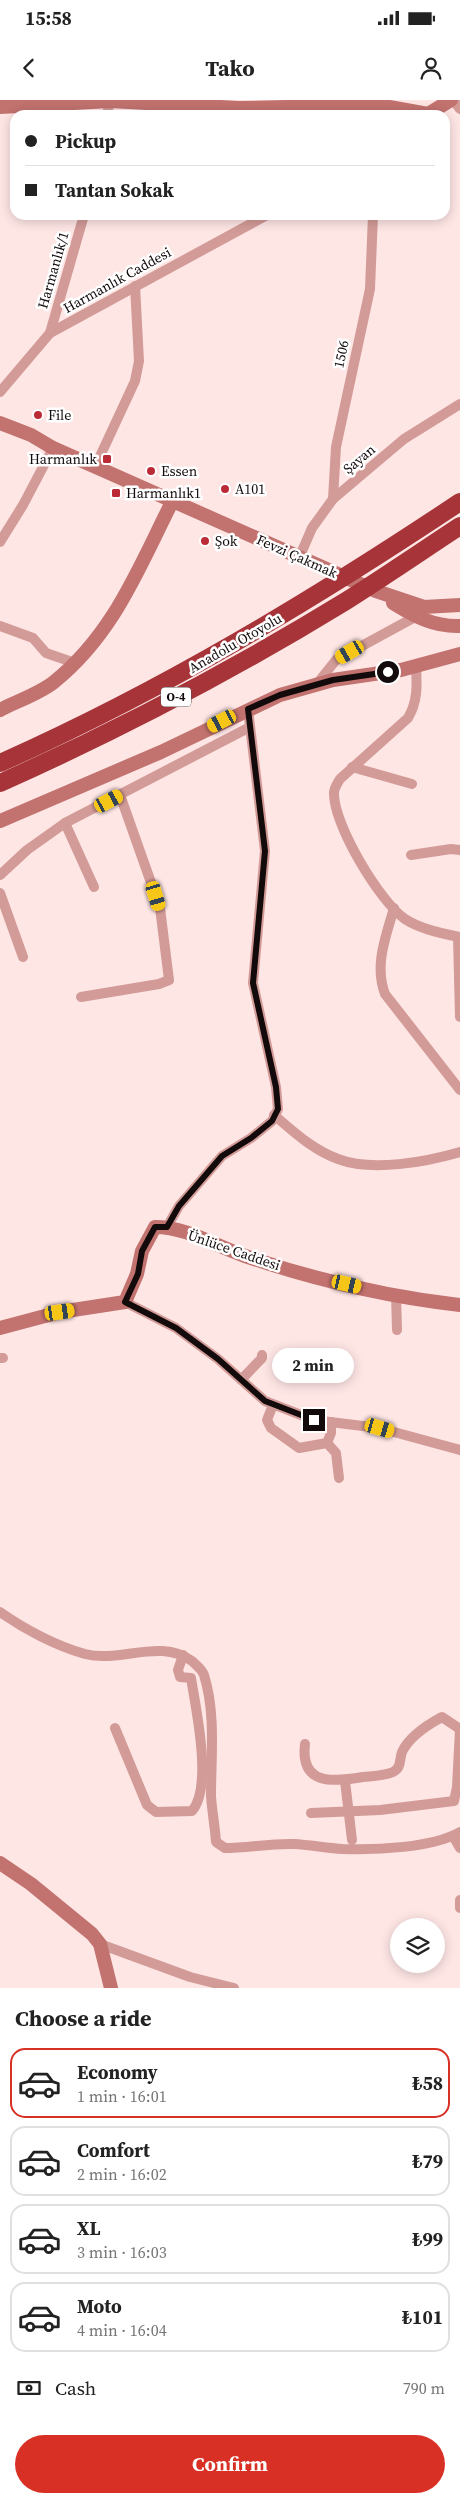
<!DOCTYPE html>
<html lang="en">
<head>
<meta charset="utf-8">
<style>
	:root { --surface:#fff; --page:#f6f6f6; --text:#222; --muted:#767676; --line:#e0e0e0; --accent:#d93025 }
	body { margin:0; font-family:"Source Serif 4",serif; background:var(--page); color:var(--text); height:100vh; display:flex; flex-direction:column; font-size:19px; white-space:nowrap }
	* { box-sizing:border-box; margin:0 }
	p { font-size:16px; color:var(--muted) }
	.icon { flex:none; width:28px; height:28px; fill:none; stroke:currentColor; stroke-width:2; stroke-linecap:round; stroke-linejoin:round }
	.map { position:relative; height:1888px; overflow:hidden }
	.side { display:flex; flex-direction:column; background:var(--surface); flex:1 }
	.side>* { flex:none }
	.guide { position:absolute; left:10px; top:10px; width:440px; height:110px; border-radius:15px; box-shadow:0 2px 12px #0003; display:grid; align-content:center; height:110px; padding:0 15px; background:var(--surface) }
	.controls { position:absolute; left:390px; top:1818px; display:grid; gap:10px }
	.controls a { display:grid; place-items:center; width:55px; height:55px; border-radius:50%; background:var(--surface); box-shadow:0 2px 12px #0003; font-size:25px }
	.end { position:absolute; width:22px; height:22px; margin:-11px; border:6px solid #130b0b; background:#fff; box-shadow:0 0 0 2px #fff }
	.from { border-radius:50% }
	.bubble { position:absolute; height:35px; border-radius:18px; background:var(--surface); box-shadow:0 2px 12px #0003; font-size:16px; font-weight:700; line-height:35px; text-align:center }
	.car { position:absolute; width:15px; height:30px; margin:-15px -8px; border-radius:6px; box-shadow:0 0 4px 1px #0007; background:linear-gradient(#f5c518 24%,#345 0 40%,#f5c518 0 76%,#345 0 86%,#f5c518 0) }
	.guide b { display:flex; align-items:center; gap:18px; height:48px; font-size:19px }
	.guide b+b { border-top:1px solid var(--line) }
	.guide i { width:12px; height:12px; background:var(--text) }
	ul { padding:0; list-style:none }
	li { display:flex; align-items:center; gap:15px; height:70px; margin:0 10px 8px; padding:0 5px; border:2px solid var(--line); border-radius:15px }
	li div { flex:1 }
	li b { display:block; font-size:19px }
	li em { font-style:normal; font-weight:700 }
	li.selected { border-color:var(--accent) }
	li>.icon { width:45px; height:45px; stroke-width:1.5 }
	h2 { padding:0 15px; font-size:22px; line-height:60px }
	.pay { display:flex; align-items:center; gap:12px; height:55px; padding:0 15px; font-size:19px }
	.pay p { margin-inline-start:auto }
	.cta { display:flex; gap:10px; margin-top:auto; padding:10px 15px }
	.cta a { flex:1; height:58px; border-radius:30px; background:var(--accent); color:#fff; font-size:20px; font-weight:700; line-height:58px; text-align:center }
	.status { display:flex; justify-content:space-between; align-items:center; height:35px; padding:0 25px; background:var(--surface); direction:ltr }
	.status svg { height:14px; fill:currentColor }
	header { display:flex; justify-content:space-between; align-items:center; height:65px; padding:0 15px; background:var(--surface); font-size:22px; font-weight:700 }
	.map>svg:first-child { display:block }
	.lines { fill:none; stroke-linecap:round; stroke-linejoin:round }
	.street { stroke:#d39b98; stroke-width:10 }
	.secondary { stroke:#c2726f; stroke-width:14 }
	.highway { stroke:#a63438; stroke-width:18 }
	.route { stroke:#130b0b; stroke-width:6 }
	.poi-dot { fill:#bb2b36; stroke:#fff; stroke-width:2 }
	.labels { text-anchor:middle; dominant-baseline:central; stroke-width:5; stroke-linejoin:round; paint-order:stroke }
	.shield { fill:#fff; stroke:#5a5454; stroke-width:1 }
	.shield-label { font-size:12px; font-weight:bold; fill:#130b0b }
	.street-label { font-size:14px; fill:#130b0b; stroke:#fff }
	.poi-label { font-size:14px; fill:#130b0b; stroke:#fff; text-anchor:start }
</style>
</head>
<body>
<div class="status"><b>15:58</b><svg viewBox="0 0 49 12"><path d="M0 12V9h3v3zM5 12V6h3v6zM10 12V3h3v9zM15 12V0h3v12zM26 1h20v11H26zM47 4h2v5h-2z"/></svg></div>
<header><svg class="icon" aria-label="back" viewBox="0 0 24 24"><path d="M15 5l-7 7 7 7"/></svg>Tako<svg class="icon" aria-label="person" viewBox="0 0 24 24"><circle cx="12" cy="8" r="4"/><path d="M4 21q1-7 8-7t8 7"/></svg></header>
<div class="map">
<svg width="460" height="1888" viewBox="0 0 460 1888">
	<rect width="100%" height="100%" fill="#fee6e5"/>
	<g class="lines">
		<g class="street">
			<polyline points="453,0 460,9"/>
			<polyline points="107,15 110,1"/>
			<polyline points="50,233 84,115"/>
			<polyline points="0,292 50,233 267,115"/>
			<polyline points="95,367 135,281 139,261 135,186"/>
			<polyline points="333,399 336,347 370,189 373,115"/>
			<polyline points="0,442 23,405 53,348"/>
			<polyline points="299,458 312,428 333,399 404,339 460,304"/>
			<polyline points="0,526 33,538 46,553 75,563"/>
			<path d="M416 566C417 585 418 601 408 618L340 679C337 684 334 688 334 693 333 724 380 802 405 819 420 829 443 834 460 837"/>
			<polyline points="316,585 336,560 415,517"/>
			<polyline points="352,667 412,684"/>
			<polyline points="65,723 94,787"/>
			<polyline points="411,755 451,749 460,750"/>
			<polyline points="0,775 27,750 65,723 250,627"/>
			<polyline points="0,793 23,857"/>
			<path d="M394 808C386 836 374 865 385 894L460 990"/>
			<polyline points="458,837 460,917"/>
			<polyline points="81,897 159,884 169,880 160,808 120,695"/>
			<path d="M274 1015C294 1032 313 1050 338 1059 372 1072 426 1062 460 1052"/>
			<polyline points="167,1127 179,1106 222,1056 251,1038 272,1021 278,1009 276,987 253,883 265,751 248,609"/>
			<polyline points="396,1194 397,1230"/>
			<polyline points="125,1202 176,1228 218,1259 265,1301 314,1320 379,1328 460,1350"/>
			<polyline points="0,1258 3,1258"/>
			<polyline points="241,1280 262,1258 262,1255"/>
			<polyline points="273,1305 267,1320 271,1328 299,1348 327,1343 336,1353 339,1378"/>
			<polyline points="327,1343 331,1333 331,1322"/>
			<path d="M0 1512C24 1529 56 1546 85 1554 121 1563 160 1538 192 1561 196 1565 202 1569 204 1575 216 1613 211 1657 211 1696 212 1711 215 1727 216 1742L225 1748C248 1748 271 1743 294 1744 310 1745 327 1748 343 1749 376 1750 432 1748 460 1732"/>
			<path d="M115 1628 147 1705 156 1712 192 1711C213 1687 196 1609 191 1578L180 1577 178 1570 183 1555"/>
			<path d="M305 1644C300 1686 334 1682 363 1677 372 1676 384 1676 393 1672 402 1667 399 1660 402 1652 409 1637 429 1624 442 1617L460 1629"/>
			<polyline points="345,1681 352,1740"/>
			<polyline points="311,1713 380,1710 454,1701 457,1687 460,1629"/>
			<polyline points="453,1736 460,1748"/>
			<polyline points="460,1800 460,1808"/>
			<polyline points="100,1844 190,1877 234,1888"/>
		</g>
		<g class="secondary">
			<polyline points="0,7 110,1 239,8 379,5 428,14 451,0"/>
			<polyline points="0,323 31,335 53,348 376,491 424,507 460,505"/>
			<path d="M393 503C414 516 434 527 460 526"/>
			<path d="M0 610C17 601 39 594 54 582 114 534 139 467 172 402"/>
			<polyline points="0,721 161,652 280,595 333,580 401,570 460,554"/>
			<path d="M0 1228 60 1212 125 1202 137 1174 142 1151 155 1127C187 1127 215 1146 245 1156 313 1179 388 1197 460 1205"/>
			<polyline points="0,1763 31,1784 92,1834 100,1844 111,1888"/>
		</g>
		<g class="highway">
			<path d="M0 663C162 591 313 500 460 402"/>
			<path d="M0 683C119 630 235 569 346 501 384 477 422 451 460 426"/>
		</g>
	</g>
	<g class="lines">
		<polyline class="route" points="314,1320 265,1301 218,1259 176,1228 125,1202 138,1174 142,1151 155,1127 167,1127 179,1106 222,1056 251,1038 272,1021 278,1009 276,987 253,883 265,751 248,609 280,595 333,580 388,572"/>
	</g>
	<g class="poi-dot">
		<circle cx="38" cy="315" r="5"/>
		<rect x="102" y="354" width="10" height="10" rx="2.5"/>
		<circle cx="151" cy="371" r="5"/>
		<circle cx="225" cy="389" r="5"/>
		<rect x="111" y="388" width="10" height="10" rx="2.5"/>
		<circle cx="205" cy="441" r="5"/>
	</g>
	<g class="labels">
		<rect class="shield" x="161" y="587.5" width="30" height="19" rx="4"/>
		<g class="shield-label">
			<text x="176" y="597">O-4</text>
		</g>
		<g class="street-label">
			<text transform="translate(53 170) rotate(-74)">Harmanlık/1</text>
			<text transform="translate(117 180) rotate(-29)">Harmanlık Caddesi</text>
			<text transform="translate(341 254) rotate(-78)">1506</text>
			<text transform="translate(359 359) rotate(-40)">Şayan</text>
			<text transform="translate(297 456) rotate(24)">Fevzi Çakmak</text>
			<text transform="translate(235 543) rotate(-30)">Anadolu Otoyolu</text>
			<text transform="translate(234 1150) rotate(19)">Ünlüce Caddesi</text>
		</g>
		<g class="poi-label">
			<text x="48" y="315">File</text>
			<text x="97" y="359" text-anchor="end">Harmanlık</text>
			<text x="161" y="371">Essen</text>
			<text x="235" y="389">A101</text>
			<text x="126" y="393">Harmanlık1</text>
			<text x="215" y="441">Şok</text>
		</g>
	</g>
</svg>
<div class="controls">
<a><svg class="icon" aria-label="layers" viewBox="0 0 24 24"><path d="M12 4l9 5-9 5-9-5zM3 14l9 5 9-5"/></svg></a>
</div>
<i class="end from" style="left:388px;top:572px"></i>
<i class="end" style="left:314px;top:1320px"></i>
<div class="bubble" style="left:272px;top:1248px;width:82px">2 min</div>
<i class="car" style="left:350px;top:552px;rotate:240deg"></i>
<i class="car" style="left:222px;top:621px;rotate:243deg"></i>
<i class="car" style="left:109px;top:701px;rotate:62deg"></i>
<i class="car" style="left:156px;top:796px;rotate:163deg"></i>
<i class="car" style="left:347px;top:1184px;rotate:103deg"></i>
<i class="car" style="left:60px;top:1212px;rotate:82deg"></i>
<i class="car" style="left:380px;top:1328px;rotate:106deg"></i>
<div class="guide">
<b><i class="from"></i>Pickup</b>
<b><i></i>Tantan Sokak</b>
</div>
</div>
<section class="side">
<h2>Choose a ride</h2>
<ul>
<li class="selected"><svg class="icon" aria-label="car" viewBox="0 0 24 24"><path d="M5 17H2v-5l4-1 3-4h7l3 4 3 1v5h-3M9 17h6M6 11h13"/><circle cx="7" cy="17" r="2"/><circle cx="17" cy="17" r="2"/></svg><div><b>Economy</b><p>1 min · 16:01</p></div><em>₺58</em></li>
<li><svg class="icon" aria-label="car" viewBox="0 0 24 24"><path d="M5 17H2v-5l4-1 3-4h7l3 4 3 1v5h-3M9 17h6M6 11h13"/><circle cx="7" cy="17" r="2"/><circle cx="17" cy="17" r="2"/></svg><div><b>Comfort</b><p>2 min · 16:02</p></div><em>₺79</em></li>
<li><svg class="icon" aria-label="car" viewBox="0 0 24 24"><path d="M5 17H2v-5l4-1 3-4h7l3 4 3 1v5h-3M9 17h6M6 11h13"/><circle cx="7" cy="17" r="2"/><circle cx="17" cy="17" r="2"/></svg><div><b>XL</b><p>3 min · 16:03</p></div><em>₺99</em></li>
<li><svg class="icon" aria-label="car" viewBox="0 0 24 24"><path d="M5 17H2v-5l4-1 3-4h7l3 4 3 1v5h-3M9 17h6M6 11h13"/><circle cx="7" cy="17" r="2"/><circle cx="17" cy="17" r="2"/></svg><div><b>Moto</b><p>4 min · 16:04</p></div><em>₺101</em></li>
</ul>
<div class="pay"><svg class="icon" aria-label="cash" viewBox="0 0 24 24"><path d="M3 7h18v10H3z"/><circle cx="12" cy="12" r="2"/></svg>Cash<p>790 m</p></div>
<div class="cta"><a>Confirm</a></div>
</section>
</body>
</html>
